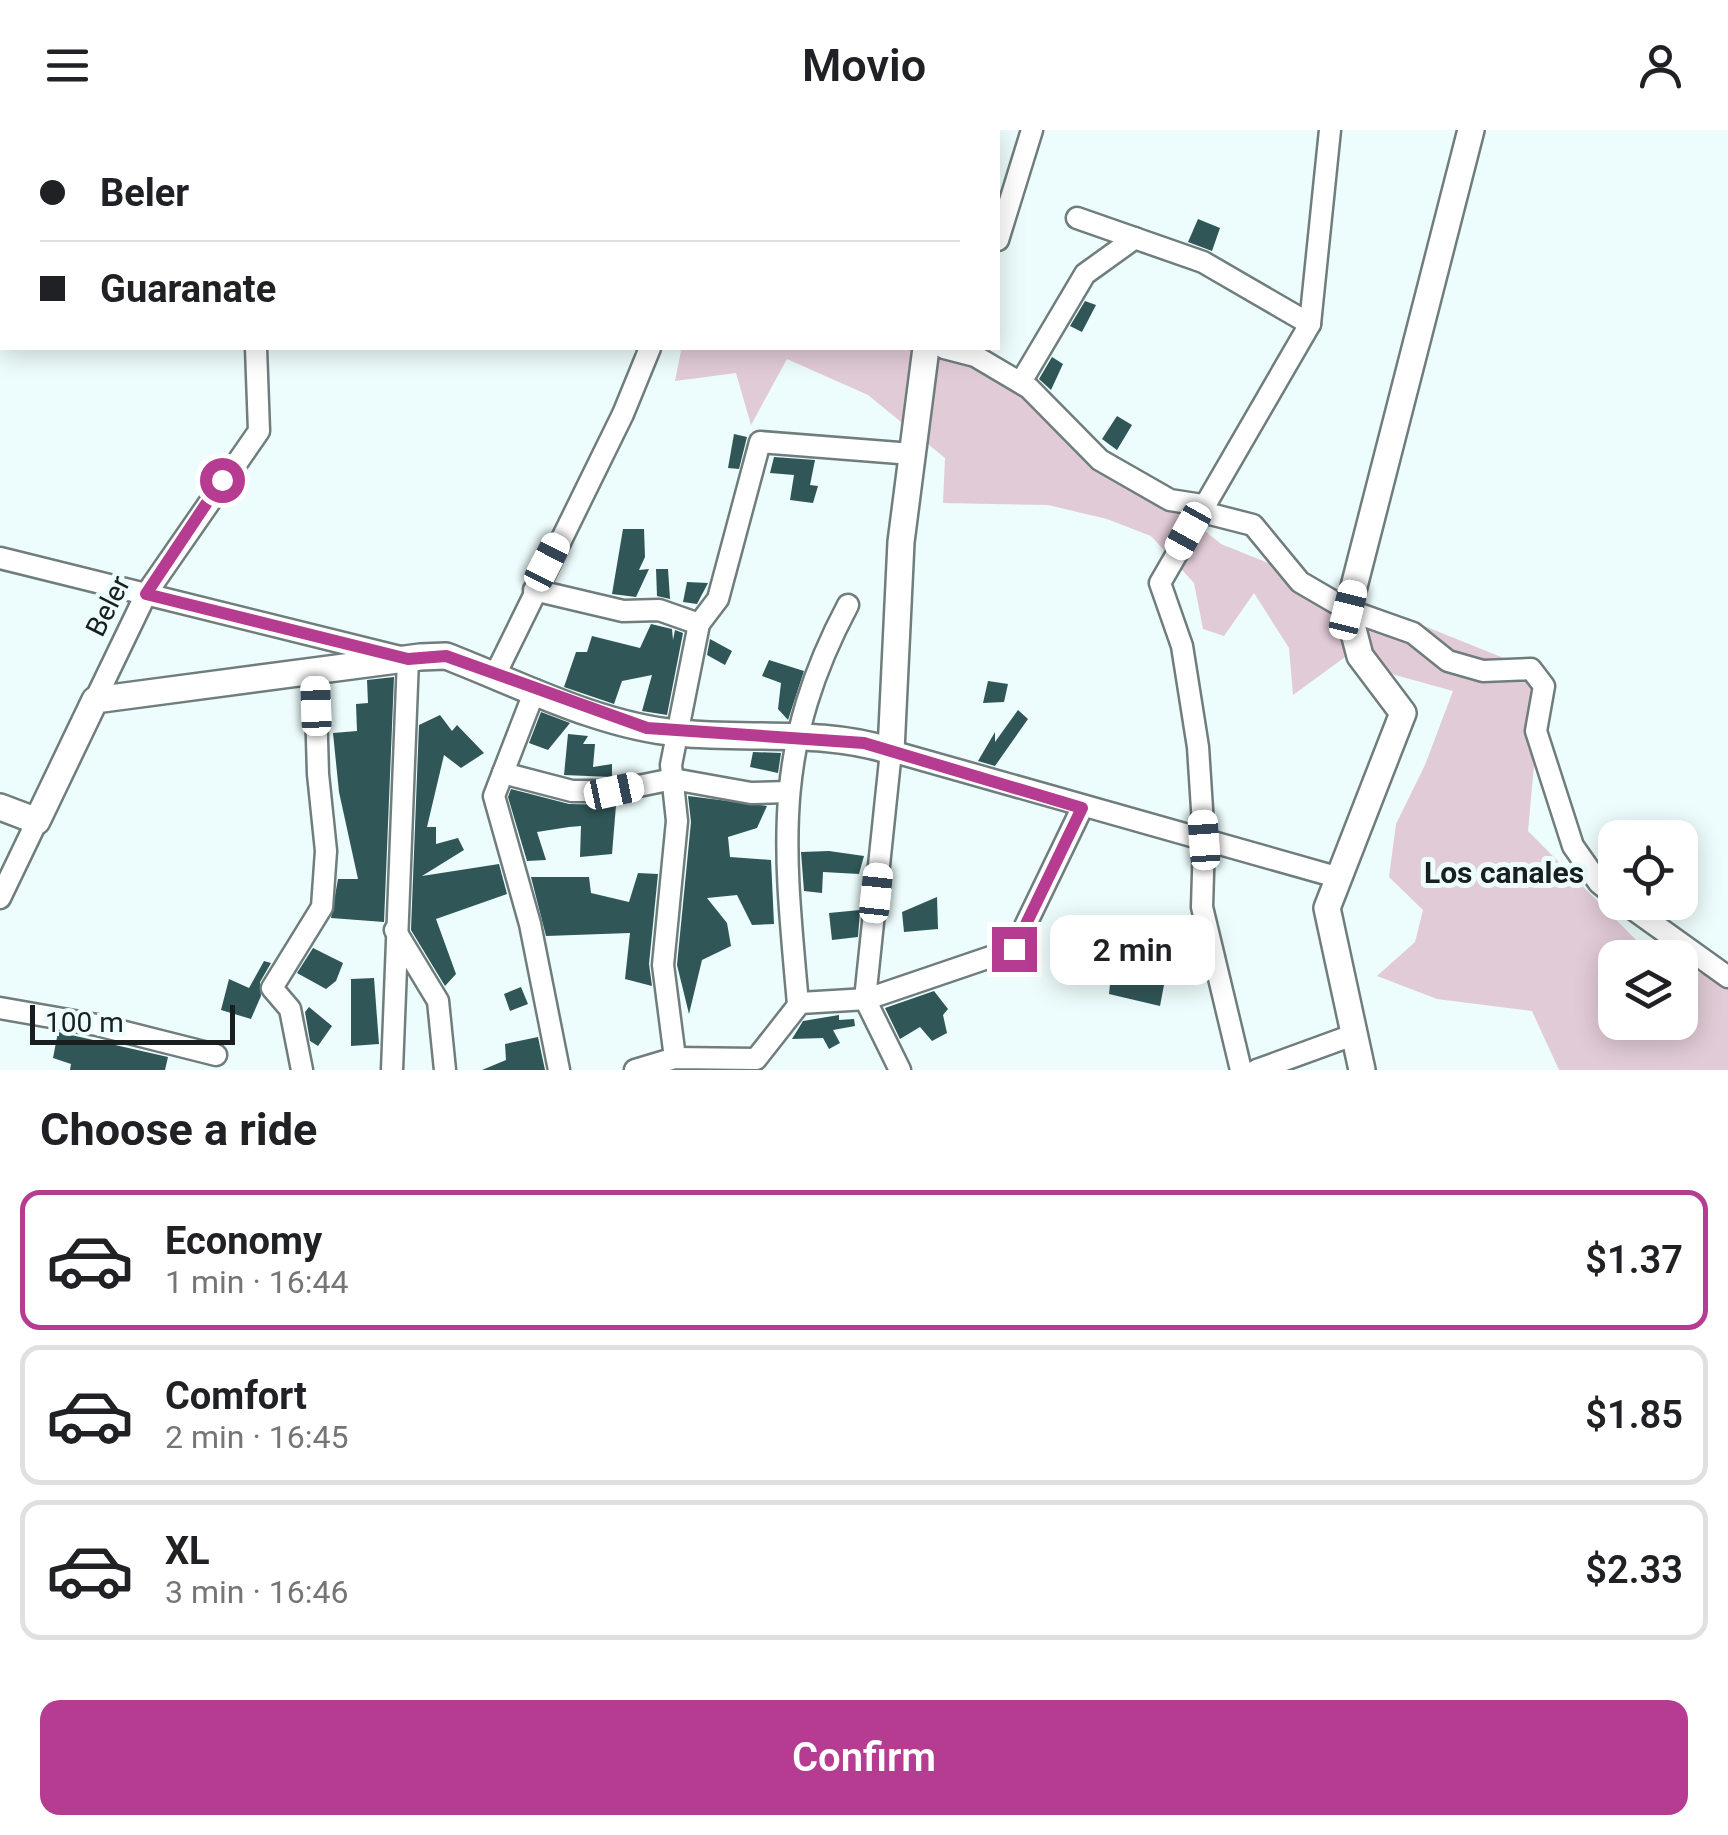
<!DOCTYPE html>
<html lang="en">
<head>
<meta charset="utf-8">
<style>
	:root { --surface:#fff; --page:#f6f6f6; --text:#202124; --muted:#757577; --line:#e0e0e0; --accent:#b53c90 }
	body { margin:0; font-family:Roboto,sans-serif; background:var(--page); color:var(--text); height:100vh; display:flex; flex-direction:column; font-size:38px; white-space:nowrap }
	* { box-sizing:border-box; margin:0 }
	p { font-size:32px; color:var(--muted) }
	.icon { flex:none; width:55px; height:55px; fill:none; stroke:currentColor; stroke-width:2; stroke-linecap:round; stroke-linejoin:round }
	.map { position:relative; height:940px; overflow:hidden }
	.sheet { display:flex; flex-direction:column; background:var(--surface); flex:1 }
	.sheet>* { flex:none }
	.guide { position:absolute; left:0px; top:0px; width:1000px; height:220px; box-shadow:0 5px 25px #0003; display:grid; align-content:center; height:220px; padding:0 40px; background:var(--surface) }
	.fabs { position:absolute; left:1598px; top:690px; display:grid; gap:20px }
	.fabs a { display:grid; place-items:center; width:100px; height:100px; border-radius:20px; background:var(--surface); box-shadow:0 5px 25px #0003; font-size:50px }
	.scale { position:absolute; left:30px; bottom:25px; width:205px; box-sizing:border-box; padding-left:10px; border:5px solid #191e1f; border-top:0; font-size:28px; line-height:35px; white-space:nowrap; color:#191e1f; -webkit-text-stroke:8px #edfcfc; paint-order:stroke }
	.end { position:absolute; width:45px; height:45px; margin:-22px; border:12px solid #b53c90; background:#fff; box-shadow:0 0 0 5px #fff }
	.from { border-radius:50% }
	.bubble { position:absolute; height:70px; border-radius:20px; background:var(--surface); box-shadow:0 5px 25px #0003; font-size:32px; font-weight:600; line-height:70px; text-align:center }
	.car { position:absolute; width:30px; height:60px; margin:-30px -15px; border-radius:12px; box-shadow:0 0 8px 2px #0007; background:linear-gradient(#fff 24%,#345 0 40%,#fff 0 76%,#345 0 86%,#fff 0) }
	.guide b { display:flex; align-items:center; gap:35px; height:95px; font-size:38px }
	.guide b+b { border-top:2px solid var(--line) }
	.guide i { width:25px; height:25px; background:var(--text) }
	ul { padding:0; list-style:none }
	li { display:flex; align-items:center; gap:30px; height:140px; margin:0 20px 15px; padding:0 20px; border:5px solid var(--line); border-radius:20px }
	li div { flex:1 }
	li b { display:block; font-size:38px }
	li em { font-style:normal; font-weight:600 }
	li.on { border-color:var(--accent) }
	li>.icon { width:90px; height:90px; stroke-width:1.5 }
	h2 { padding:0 40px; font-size:45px; line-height:120px }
	.primary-button { display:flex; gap:20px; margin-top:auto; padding:20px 40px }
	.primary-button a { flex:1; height:115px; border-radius:20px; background:var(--accent); color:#fff; font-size:40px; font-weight:600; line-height:115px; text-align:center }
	header { display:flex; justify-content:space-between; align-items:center; height:130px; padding:0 40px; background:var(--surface); font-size:45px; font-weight:600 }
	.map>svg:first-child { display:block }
	.green { fill:#e1cbd7 }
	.building { fill:#315657 }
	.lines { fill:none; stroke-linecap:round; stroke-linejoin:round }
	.minor-casing { stroke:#707d7d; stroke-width:25 }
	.major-casing { stroke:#707d7d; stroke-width:30 }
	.minor { stroke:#fff; stroke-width:20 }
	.major { stroke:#fff; stroke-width:25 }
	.route { stroke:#b53c90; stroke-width:12 }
	.labels { text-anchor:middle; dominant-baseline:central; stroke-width:10; stroke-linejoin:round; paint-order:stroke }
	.street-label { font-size:28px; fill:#191e1f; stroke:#edfcfc }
	.neighbourhood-label { font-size:30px; font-weight:bold; fill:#191e1f; stroke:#edfcfc }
</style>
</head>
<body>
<header><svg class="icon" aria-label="menu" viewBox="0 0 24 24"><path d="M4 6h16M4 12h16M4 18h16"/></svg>Movio<svg class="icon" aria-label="person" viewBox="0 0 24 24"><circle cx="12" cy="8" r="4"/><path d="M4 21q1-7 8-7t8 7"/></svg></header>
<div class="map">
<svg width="1728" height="940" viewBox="0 0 1728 940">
	<rect width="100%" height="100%" fill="#edfcfc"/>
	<polygon class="green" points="678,218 943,218 1021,252 1221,414 1531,539 1538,592 1528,701 1653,827 1615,828 1615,892 1680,892 1680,838 1728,850 1728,940 1559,940 1532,881 1437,869 1377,846 1415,812 1423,780 1389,747 1396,694 1425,635 1453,561 1395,545 1352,522 1293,565 1289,518 1254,463 1224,506 1203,499 1194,453 1151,406 1107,389 1048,375 943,373 945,328 868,265 787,229 751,295 736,243 675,251 681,221"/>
	<g class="building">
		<polygon points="1198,89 1220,98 1212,121 1188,112"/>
		<polygon points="1085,171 1096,175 1082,202 1070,196"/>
		<polygon points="1052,227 1063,234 1051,260 1039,249"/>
		<polygon points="1117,286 1132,295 1117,320 1102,309"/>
		<polygon points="734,304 747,307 739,339 728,338"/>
		<polygon points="774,327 815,330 810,355 818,356 813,373 790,370 794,345 770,343"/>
		<polygon points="623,399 644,399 645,427 639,440 649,439 636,467 612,464"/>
		<polygon points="656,439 668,439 670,469 657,466"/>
		<polygon points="687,452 708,453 697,474 683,472"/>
		<polygon points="651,494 672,499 673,510 675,500 683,503 667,585 642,581 652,545 622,551 614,574 564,557 576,522 587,522 592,506 640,518"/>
		<polygon points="710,509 732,521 725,535 707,525"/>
		<polygon points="769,530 804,541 788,590 778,579 781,553 762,546"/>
		<polygon points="394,547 384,792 331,788 338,749 358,749 339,662 333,603 357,601 356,574 368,573 367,550"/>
		<polygon points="988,551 1008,554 1004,572 983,573"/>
		<polygon points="1018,580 1028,589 995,636 978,631 995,602 995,612"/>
		<polygon points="541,582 570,593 548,620 529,613"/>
		<polygon points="440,585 452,601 457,595 484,623 461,638 444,625 427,697 436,697 436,714 458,708 464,720 422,746 499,734 507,764 436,789 456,844 445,856 411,800 419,595"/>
		<polygon points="568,604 588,606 583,614 595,614 593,637 612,634 612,647 564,645"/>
		<polygon points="753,622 781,623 778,643 750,637"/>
		<polygon points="511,659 569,674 616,675 612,724 580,727 581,696 569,697 537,702 546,730 527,731 508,667"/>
		<polygon points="688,666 767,676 757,698 728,707 730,727 771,730 774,794 752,795 737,765 707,768 727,793 731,816 702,830 689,884 677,835 691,692"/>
		<polygon points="829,721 864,726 859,744 823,742 822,763 804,761 801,722"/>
		<polygon points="638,743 658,744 649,834 652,856 625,849 630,803 546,806 531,747 589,747 591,763 629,772"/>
		<polygon points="937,767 938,799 904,802 902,782"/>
		<polygon points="860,780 858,807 832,810 829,783"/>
		<polygon points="1159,792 1157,827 1128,828 1124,854 1164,855 1160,876 1109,864 1116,797"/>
		<polygon points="313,818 343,833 336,851 326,859 297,843"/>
		<polygon points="264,831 271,833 260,852 261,866 251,889 221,880 229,849 249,858"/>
		<polygon points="374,848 379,914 351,916 351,849"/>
		<polygon points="521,857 528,874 510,881 504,864"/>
		<polygon points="934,861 948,879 943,885 947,903 932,911 920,897 900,909 885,878"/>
		<polygon points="309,877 332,896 318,916 310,911 305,882"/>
		<polygon points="839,885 839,890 854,889 855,896 833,900 840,913 829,919 823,908 792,909 803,891"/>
		<polygon points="58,902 168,927 165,940 70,940 71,934 53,928"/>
		<polygon points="538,907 545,940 482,940 506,930 505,914"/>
	</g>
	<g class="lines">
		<g class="minor-casing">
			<g id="minor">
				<polyline points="235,0 236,2"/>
				<polyline points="365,0 373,2"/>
				<polyline points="563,0 566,2"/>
				<polyline points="754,0 761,2"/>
				<polyline points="1077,88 1203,132 1310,194"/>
				<polyline points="998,110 1032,0"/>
				<polyline points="944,218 975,226 1029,258 1100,330 1170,370 1202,375 1210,384 1253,395 1300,452 1348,480 1413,503 1448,531 1483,541 1531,539 1544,556 1536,601 1573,716 1599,753 1615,766"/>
				<polyline points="1021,252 1085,144 1135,108"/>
				<polyline points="0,428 408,529 392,940"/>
				<polyline points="534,460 623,481 659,480 699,494"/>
				<polyline points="495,545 623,284 650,218"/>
				<polyline points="535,560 494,666 530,794 559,940"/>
				<polyline points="95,570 146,464 259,301 256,218"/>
				<polyline points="503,643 572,661 614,661 673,649 751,663 789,662"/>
				<polyline points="0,768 37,691"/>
				<polyline points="1623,772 1728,847"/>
				<polyline points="395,800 438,871 445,940"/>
				<path d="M798 874C784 717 771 620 848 475"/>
				<polyline points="0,878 97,895 216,925"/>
				<polyline points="675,928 663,835 677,691 671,635 699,494 718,469 760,312 912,324"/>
				<polyline points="302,940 290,879 272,858 322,777 326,721 318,644 315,541"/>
				<polyline points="635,940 675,928 756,929 800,873 867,869 1014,819 1082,678"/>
				<polyline points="900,940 865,869 891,621 1340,748"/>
				<polyline points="1241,940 1202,777 1204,710 1198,617 1182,516 1160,453 1310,194 1330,0"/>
				<polyline points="1257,940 1353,905"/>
			</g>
		</g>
		<g class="major-casing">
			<g id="major">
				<polyline points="925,2 926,0"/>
				<path d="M0 677 37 691 95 570 420 527 446 526C519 554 599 596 678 603 749 610 823 599 891 621L901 412 926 218"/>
				<polyline points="1362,940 1327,778 1403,583 1360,526 1348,480 1471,0"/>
			</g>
		</g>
		<use href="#minor" class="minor"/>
		<use href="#major" class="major"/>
	</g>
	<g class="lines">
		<polyline class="route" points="222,350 146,464 408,529 446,526 647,598 864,613 1082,678 1014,819"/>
	</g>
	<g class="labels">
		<g class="street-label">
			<text transform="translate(108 476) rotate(-63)">Beler</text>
		</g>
		<g class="neighbourhood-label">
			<text x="1504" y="742">Los canales</text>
		</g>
	</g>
</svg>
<div class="fabs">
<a><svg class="icon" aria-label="locate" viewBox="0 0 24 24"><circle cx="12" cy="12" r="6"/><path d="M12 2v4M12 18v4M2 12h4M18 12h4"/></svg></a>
<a><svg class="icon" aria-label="layers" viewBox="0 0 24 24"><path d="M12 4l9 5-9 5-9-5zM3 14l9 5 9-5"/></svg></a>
</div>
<div class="scale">100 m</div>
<i class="end from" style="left:222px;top:350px"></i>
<i class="end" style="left:1014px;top:819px"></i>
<div class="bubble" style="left:1050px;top:785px;width:165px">2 min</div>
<i class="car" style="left:1188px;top:401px;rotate:209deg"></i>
<i class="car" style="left:547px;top:432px;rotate:27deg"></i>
<i class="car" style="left:1348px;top:480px;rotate:14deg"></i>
<i class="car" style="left:316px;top:576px;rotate:358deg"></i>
<i class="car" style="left:614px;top:661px;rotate:78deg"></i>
<i class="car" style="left:1204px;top:710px;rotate:356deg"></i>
<i class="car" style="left:876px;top:763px;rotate:6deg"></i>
<div class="guide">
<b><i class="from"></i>Beler</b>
<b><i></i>Guaranate</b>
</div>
</div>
<section class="sheet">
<h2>Choose a ride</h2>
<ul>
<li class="on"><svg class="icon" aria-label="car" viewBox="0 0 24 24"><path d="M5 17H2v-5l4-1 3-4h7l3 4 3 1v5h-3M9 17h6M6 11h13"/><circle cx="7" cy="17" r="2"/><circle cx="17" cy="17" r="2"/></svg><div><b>Economy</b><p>1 min · 16:44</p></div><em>$1.37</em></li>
<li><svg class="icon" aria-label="car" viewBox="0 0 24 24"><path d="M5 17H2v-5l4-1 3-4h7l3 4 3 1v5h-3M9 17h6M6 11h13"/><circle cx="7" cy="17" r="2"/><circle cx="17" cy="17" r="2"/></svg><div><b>Comfort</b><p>2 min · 16:45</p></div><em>$1.85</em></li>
<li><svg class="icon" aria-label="car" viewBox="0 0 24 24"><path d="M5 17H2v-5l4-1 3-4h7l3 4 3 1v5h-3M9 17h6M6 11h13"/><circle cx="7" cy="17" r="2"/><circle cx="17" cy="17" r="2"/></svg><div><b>XL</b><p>3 min · 16:46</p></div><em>$2.33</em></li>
</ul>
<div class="primary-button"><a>Confirm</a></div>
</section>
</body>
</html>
